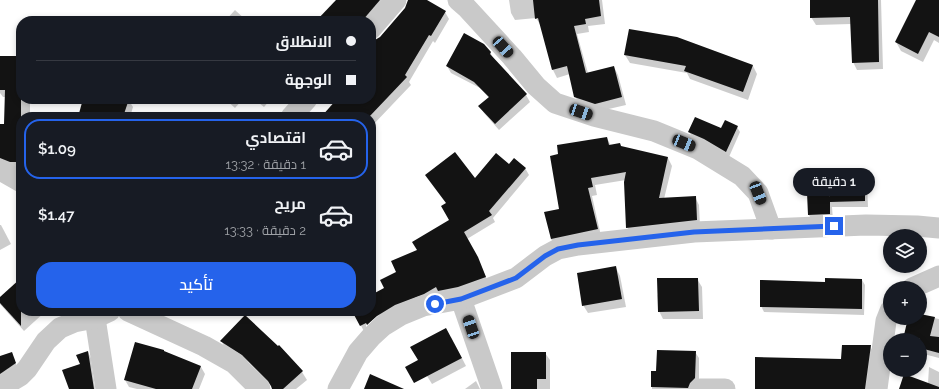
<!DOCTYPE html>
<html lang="ar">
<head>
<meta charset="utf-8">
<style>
	:root { --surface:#171b24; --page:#20242c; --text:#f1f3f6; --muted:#9ea1a6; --line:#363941; --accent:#2563eb }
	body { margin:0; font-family:Raleway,Cairo,sans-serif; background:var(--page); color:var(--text); direction:rtl; height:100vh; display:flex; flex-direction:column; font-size:15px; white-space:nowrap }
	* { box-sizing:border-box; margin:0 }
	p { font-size:13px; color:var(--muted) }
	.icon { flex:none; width:22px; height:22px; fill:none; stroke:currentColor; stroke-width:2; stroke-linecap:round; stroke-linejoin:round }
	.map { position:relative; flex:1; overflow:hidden; direction:ltr }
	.side { position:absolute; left:16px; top:112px; width:360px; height:204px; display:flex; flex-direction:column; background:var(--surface); border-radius:16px; box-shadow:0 2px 6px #0003; direction:rtl }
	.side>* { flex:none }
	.banner { position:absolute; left:16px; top:16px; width:360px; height:88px; border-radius:16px; box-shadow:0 2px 6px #0003; direction:rtl; display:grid; align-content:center; height:88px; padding:0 20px; background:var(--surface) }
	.tools { position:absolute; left:883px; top:229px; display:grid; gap:8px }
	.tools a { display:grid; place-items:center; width:44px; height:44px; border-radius:50%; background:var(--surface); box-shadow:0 2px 6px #0003; font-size:20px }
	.end { position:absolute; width:18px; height:18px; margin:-9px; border:5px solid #2563eb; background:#fff; box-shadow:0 0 0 2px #fff }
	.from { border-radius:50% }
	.bubble { position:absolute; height:28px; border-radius:14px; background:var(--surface); box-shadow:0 2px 6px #0003; font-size:13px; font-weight:600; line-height:28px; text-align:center; direction:rtl }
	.car { position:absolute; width:12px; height:24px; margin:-12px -6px; border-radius:5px; box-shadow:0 0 3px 1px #0007; background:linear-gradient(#222 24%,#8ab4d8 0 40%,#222 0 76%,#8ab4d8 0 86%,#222 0) }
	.banner b { display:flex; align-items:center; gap:14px; height:38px; font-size:15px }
	.banner b+b { border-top:1px solid var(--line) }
	.banner i { width:10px; height:10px; background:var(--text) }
	ul { padding:7px 0 0; list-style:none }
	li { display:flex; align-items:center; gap:12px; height:60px; margin:0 8px 6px; padding:0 12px; border:2px solid transparent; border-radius:16px }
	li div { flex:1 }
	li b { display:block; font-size:15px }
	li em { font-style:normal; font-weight:600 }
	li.active { border-color:var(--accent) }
	li>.icon { width:36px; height:36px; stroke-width:1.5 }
	.cta { display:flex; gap:8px; margin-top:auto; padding:8px 20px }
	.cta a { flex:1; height:46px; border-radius:16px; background:var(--accent); color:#fff; font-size:16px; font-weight:600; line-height:46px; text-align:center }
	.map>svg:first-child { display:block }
	.shadow { fill:#0003; fill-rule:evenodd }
	.building { fill:#131313 }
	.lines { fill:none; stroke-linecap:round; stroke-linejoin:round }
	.minor { stroke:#c9c9c9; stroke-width:21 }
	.route { stroke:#2563eb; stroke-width:5 }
</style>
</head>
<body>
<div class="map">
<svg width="939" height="389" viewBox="0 0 939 389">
	<rect width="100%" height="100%" fill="#fff"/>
	<g class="shadow">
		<polygon points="336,0 391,0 371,21 319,21 337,1"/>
		<polygon points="409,0 425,0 445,12 449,19 435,43 433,41 409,82 411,85 371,127 371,117 323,117 339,99 371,99 371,42 380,38 406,8"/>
		<polygon points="509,0 602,0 605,24 588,26 589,32 577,34 588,73 614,67 618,75 626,105 600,111 579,104 575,96 570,74 557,78 553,70 541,26 536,18 515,20 511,13"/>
		<polygon points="811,0 881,0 883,69 857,70 853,62 851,24 816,25 811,17"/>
		<polygon points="917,0 936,0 939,2 939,43 934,40 923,62 901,51 896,42"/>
		<polygon points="235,10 247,21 225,21"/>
		<polygon points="490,52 494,60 526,95 530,102 499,130 484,113 480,107 489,98 480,88 451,73 447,66"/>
		<polygon points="625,55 753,66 757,74 748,100 690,79 687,73 630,63"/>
		<polygon points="0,57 21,57 21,99 30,99 30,117 21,117 21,169 0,167 0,125 5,125 6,97 3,97 0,93"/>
		<polygon points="84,99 128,99 133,107 130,117 79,117"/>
		<polygon points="225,99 243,99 235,108"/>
		<polygon points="254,99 271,99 264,107"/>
		<polygon points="737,127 740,132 729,157 693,138 689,132"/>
		<polygon points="607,138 611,146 668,158 672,166 664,199 695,197 699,205 700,227 631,235 627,227 626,180 595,185 597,195 592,196 601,236 556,246 551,239 546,213 560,210"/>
		<path d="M509 165 525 168 529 175 493 218 495 222 467 239 481 266 489 284 365 333 353 311H371V296L386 288 397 272 418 250 450 221 447 204 426 175 475 180ZM380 312 381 313 366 327V324Z"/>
		<polygon points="864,177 867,182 868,207 832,207 833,220 812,221 809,215 808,194 829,193 831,196"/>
		<polygon points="0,225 1,225 11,244 0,250"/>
		<polygon points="616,268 620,276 626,307 588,313 583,305"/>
		<polygon points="21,279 21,311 46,311 24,331 0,304 0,298"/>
		<polygon points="697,279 702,287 703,319 663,319 659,311"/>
		<polygon points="862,280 865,285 864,315 764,312 761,306"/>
		<polygon points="920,315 939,319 939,358 920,353 920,340 907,340 905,335 909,318 920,318"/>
		<polygon points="451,337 466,366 432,384 427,376"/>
		<polygon points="222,342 302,372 307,380 296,389 273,389 272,387 248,362 226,350"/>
		<polygon points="870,346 874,354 870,389 756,389 842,360"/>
		<polygon points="88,352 91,358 95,389 70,389"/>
		<polygon points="695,352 699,358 699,385 693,389 652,389 652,372 657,373"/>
		<polygon points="11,353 19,371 0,383 0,357"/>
		<polygon points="165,353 201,367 205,374 199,389 137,389 129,387 125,380"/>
		<polygon points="545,353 550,360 550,389 512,389"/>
		<polygon points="929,367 939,372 939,389 900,389 928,383"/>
		<polygon points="476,381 480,389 465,389"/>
	</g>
	<g class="building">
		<polygon points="336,0 380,0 362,21 316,21"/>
		<polygon points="408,0 427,0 446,11 431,36 429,35 405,75 407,77 369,117 321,117 337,99 371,99 371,41 375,40 380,37 405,8"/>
		<polygon points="533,0 599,0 601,16 585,19 586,24 574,26 586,73 614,66 622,97 595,104 574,97 567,66 552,70 538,18 535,19"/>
		<polygon points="810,0 878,0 879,62 852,63 850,17 810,18"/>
		<polygon points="916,0 939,0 939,37 929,32 918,54 895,42"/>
		<polygon points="629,29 677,37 753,65 743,92 684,71 686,66 624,55"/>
		<polygon points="464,33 484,44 491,52 490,54 527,94 495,124 478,106 489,97 474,82 446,66"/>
		<polygon points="0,56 21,56 21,162 10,162 0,158 0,124 4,124 5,90 0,90"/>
		<polygon points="83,99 129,99 123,117 78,117"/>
		<polygon points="695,117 721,128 725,120 738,126 726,152 704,139 688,132"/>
		<polygon points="607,137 609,145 620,143 621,146 668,157 659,198 696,196 697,220 626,228 624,182 626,172 591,178 593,187 588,188 598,229 551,239 544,212 559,209 550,156 558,154 557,145"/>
		<polygon points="455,152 475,178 496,153 509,164 514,158 526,168 489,211 492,215 464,232 478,257 486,277 458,287 438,291 436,287 424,294 395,305 377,316 367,325 366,323 360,326 352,311 371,311 371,295 384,288 380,280 396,272 391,261 417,250 412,242 449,220 441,206 446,203 425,175"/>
		<polygon points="829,176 865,176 865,201 830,202 830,214 808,215 807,193 829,192 830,197"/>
		<polygon points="616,266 622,299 582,306 577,273"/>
		<polygon points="21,278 21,326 0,303 0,297"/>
		<polygon points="657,278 698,278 699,311 658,312"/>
		<polygon points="825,278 862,279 862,309 760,307 760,280 825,282"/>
		<polygon points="920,314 935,317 930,336 939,337 939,353 920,348 920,339 904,335 908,318 920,318"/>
		<polygon points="245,315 278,346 279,345 303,371 283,389 272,389 271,386 268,381 242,355 220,341"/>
		<polygon points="446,328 462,358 414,383 405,367 418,360 410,347"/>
		<polygon points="135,342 164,350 164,351 201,366 192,389 156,389 124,380"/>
		<polygon points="842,345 871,345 865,389 755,389 755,357 841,359"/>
		<polygon points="657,350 696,351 695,378 690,383 688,388 651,387 651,371 656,371"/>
		<polygon points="88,351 94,389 69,389 62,370 80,364 76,355"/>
		<polygon points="12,352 16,363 0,374 0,356"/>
		<polygon points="511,352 546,352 546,379 537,379 537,389 511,389"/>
		<polygon points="370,374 404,389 364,389"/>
		<polygon points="904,374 939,387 939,389 899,389"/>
	</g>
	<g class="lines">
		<g class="minor">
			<polyline points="458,0 466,7 512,57 536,86 555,103 594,116 654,131 698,149 742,176 758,193 771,229"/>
			<polyline points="371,29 396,0"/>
			<polyline points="291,117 307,99"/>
			<polyline points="0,170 21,182"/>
			<polyline points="912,288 939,276"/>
			<polyline points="461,299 492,389"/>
			<polyline points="128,311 204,346 234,363 260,389"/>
			<polyline points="95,318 106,389"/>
			<polyline points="0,388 20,376 27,369 46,341 60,328 74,322 95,318 110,311"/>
			<polyline points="338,389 358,352 371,337 383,326 401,315 423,306 461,299 516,278 545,256 558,249 578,245 694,232 866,225 917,226 939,228"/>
			<polyline points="700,389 725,389"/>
			<polyline points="877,389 886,321 890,311"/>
		</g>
	</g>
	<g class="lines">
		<polyline class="route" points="435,304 461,299 516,278 545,256 558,249 578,245 694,232 834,226"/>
	</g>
</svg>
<div class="tools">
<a><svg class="icon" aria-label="layers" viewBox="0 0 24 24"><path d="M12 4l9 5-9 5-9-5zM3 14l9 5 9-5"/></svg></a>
<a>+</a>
<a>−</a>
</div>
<i class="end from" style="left:435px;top:304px"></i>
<i class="end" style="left:834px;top:226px"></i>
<div class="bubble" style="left:793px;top:168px;width:82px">1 دقيقة</div>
<i class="car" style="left:503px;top:47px;rotate:138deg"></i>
<i class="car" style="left:581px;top:112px;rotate:109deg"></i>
<i class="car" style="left:684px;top:143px;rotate:112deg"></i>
<i class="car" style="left:758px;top:193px;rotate:159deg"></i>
<i class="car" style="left:471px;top:327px;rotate:341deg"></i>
<div class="banner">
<b><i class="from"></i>الانطلاق</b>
<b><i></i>الوجهة</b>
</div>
<section class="side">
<ul>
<li class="active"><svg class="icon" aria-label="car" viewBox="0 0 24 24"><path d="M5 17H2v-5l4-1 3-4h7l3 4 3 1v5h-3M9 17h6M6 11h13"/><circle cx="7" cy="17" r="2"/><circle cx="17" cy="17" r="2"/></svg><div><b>اقتصادي</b><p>1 دقيقة · 13:32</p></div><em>$1.09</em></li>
<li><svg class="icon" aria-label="car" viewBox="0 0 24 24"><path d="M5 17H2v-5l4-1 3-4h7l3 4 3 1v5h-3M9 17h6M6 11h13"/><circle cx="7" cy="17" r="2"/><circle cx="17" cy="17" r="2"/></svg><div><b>مريح</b><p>2 دقيقة · 13:33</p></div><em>$1.47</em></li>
</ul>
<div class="cta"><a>تأكيد</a></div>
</section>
</div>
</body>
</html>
